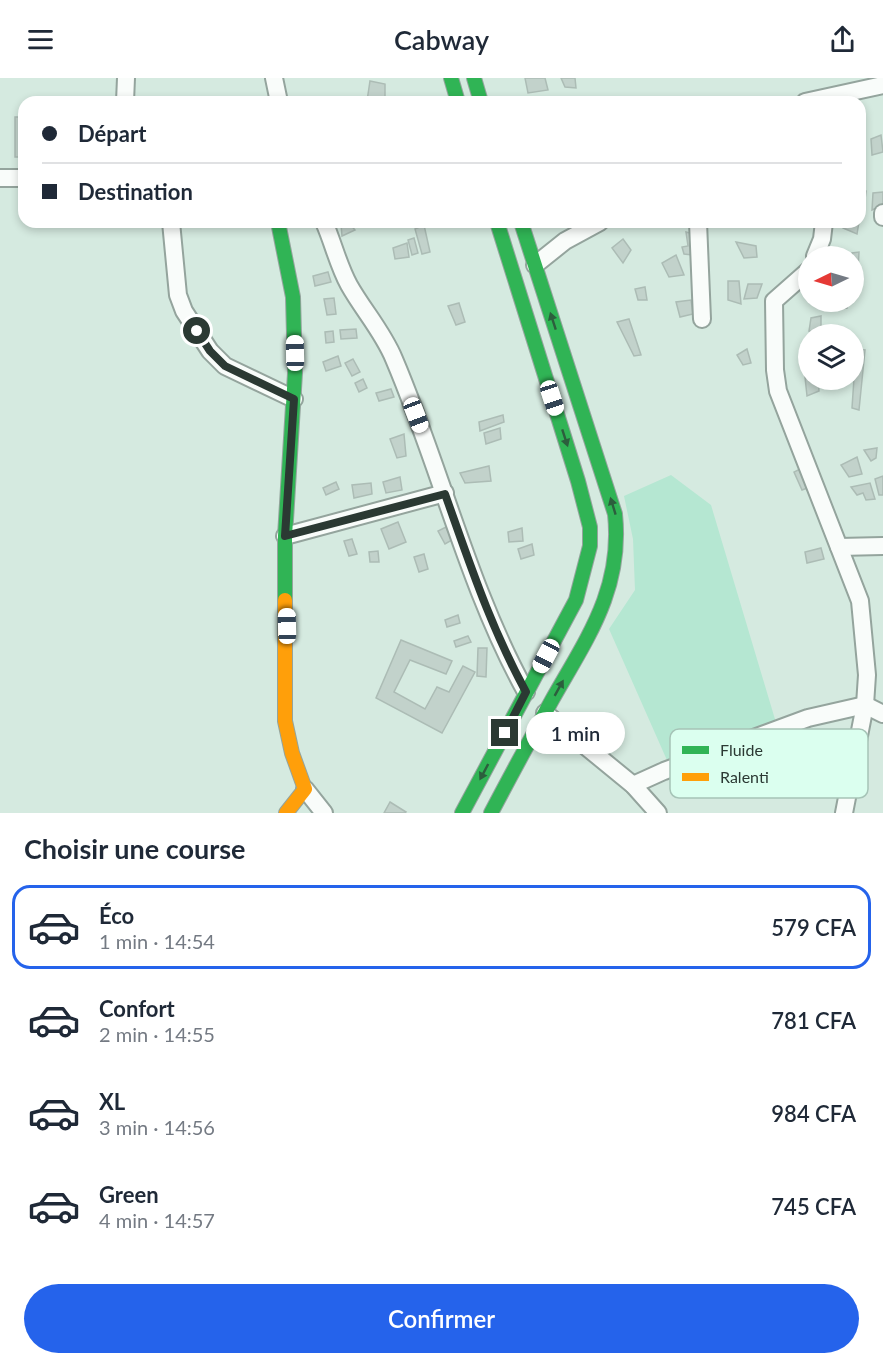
<!DOCTYPE html>
<html lang="fr">
<head>
<meta charset="utf-8">
<style>
	:root { --surface:#fff; --page:#f6f6f7; --text:#1f2937; --muted:#747a83; --line:#e0e1e3; --accent:#2563eb }
	body { margin:0; font-family:Lato,sans-serif; background:var(--page); color:var(--text); height:100vh; display:flex; flex-direction:column; font-size:22px; white-space:nowrap }
	* { box-sizing:border-box; margin:0 }
	p { font-size:20px; color:var(--muted) }
	.icon { flex:none; width:33px; height:33px; fill:none; stroke:currentColor; stroke-width:2; stroke-linecap:round; stroke-linejoin:round }
	.map { position:relative; height:735px; overflow:hidden }
	.details { display:flex; flex-direction:column; background:var(--surface); flex:1 }
	.details>* { flex:none }
	.top-card { position:absolute; left:18px; top:18px; width:848px; height:132px; border-radius:18px; box-shadow:0 3px 9px #0003; display:grid; align-content:center; height:132px; padding:0 24px; background:var(--surface) }
	.needle { width:39px; rotate:265deg }
	.controls { position:absolute; left:798px; top:168px; display:grid; gap:12px }
	.controls a { display:grid; place-items:center; width:66px; height:66px; border-radius:50%; background:var(--surface); box-shadow:0 3px 9px #0003; font-size:30px }
	.end { position:absolute; width:27px; height:27px; margin:-14px; border:8px solid #2b3933; background:#fff; box-shadow:0 0 0 3px #fff }
	.from { border-radius:50% }
	.bubble { position:absolute; height:42px; border-radius:21px; background:var(--surface); box-shadow:0 3px 9px #0003; font-size:20px; font-weight:600; line-height:42px; text-align:center }
	.car { position:absolute; width:18px; height:36px; margin:-18px -9px; border-radius:8px; box-shadow:0 0 4px 2px #0007; background:linear-gradient(#fff 24%,#345 0 40%,#fff 0 76%,#345 0 86%,#fff 0) }
	.top-card b { display:flex; align-items:center; gap:21px; height:57px; font-size:22px }
	.top-card b+b { border-top:2px solid var(--line) }
	.top-card i { width:15px; height:15px; background:var(--text) }
	ul { padding:0; list-style:none }
	li { display:flex; align-items:center; gap:18px; height:84px; margin:0 12px 9px; padding:0 12px; border:3px solid transparent; border-radius:18px }
	li div { flex:1 }
	li b { display:block; font-size:22px }
	li em { font-style:normal; font-weight:600 }
	li.current { border-color:var(--accent) }
	li>.icon { width:54px; height:54px; stroke-width:1.5 }
	h2 { padding:0 24px; font-size:27px; line-height:72px }
	.primary-button { display:flex; gap:12px; margin-top:auto; padding:12px 24px }
	.primary-button a { flex:1; height:69px; border-radius:36px; background:var(--accent); color:#fff; font-size:24px; font-weight:600; line-height:69px; text-align:center }
	header { display:flex; justify-content:space-between; align-items:center; height:78px; padding:0 24px; background:var(--surface); font-size:27px; font-weight:600 }
	.map>svg:first-child { display:block }
	.green { fill:#b5e7d2 }
	.building { fill:#c2d2cb; stroke:#acbcb5; stroke-width:1.5 }
	.lines { fill:none; stroke-linecap:round; stroke-linejoin:round }
	.street-casing { stroke:#94a49d; stroke-width:20 }
	.fast-casing { stroke:#94a49d; stroke-width:16 }
	.slow-casing { stroke:#94a49d; stroke-width:16 }
	.street { stroke:#f9fcfa; stroke-width:16 }
	.fast { stroke:#30b455; stroke-width:14 }
	.slow { stroke:#ff9f0a; stroke-width:14 }
	.oneway { fill:#2c5e3d }
	.route { stroke:#2b3933; stroke-width:8 }
	.key { fill:#dbffef; stroke:#a6c4b7; stroke-width:1.5 }
	.key-label { font-size:16px; fill:#2b3933 }
</style>
</head>
<body>
<header><svg class="icon" aria-label="menu" viewBox="0 0 24 24"><path d="M4 6h16M4 12h16M4 18h16"/></svg>Cabway<svg class="icon" aria-label="share" viewBox="0 0 24 24"><path d="M12 15V3M7 8l5-5 5 5M5 13v7h14v-7"/></svg></header>
<div class="map">
<svg width="883" height="735" viewBox="0 0 883 735">
	<rect width="100%" height="100%" fill="#d5eae0"/>
	<polygon class="green" points="671,397 711,427 777,648 670,689 609,551 635,512 633,461 624,418"/>
	<g class="building">
		<polygon points="525,0 545,0 548,12 528,15"/>
		<polygon points="561,0 575,0 576,10 565,9"/>
		<polygon points="370,3 385,6 385,24 367,23"/>
		<rect x="15" y="39" width="9" height="40"/>
		<polygon points="881,57 883,74 872,77 871,61"/>
		<polygon points="860,111 866,113 864,130 860,129"/>
		<polygon points="883,114 883,127 872,132 873,115"/>
		<polygon points="348,144 355,152 342,158 341,146"/>
		<polygon points="843,144 859,144 857,156 843,150"/>
		<polygon points="424,147 430,174 422,176 415,151"/>
		<polygon points="686,154 694,156 692,177 684,176 682,169 688,168"/>
		<polygon points="414,160 418,175 412,177 408,162"/>
		<polygon points="623,161 631,172 623,185 612,170"/>
		<polygon points="736,164 756,168 757,179 744,180"/>
		<polygon points="407,165 409,179 395,181 393,170"/>
		<polygon points="859,174 858,192 854,192 852,175"/>
		<polygon points="676,177 684,197 669,199 662,185"/>
		<polygon points="328,194 331,204 315,208 313,198"/>
		<polygon points="728,203 739,203 741,226 728,222"/>
		<polygon points="748,206 762,206 757,220 744,221"/>
		<polygon points="645,209 647,222 638,222 635,211"/>
		<polygon points="334,220 336,236 327,237 324,221"/>
		<polygon points="691,222 693,236 680,239 676,224"/>
		<polygon points="833,224 847,224 847,230 833,232"/>
		<polygon points="459,225 465,244 456,247 448,228"/>
		<polygon points="821,238 821,254 809,253 811,240"/>
		<polygon points="629,241 641,277 634,278 617,244"/>
		<polygon points="356,251 357,260 341,261 340,252"/>
		<polygon points="333,253 334,264 326,265 325,254"/>
		<polygon points="747,271 751,285 743,287 737,277"/>
		<polygon points="856,271 865,272 859,332 852,330"/>
		<polygon points="338,278 341,288 326,293 323,284"/>
		<polygon points="353,281 360,294 352,298 345,285"/>
		<polygon points="805,299 818,302 819,313 807,318"/>
		<polygon points="363,301 367,310 359,314 355,305"/>
		<polygon points="391,311 394,319 379,323 376,315"/>
		<polygon points="503,337 504,344 480,353 479,344"/>
		<polygon points="500,350 501,361 486,366 484,355"/>
		<polygon points="404,356 406,378 397,380 390,361"/>
		<polygon points="877,370 876,380 871,383 864,372"/>
		<polygon points="857,379 862,396 849,399 841,387"/>
		<polygon points="489,388 491,403 465,405 460,395"/>
		<polygon points="802,390 810,409 802,412 794,394"/>
		<polygon points="883,398 883,417 879,417 875,401"/>
		<polygon points="400,399 402,412 386,415 383,404"/>
		<polygon points="336,404 339,411 326,417 323,410"/>
		<polygon points="371,405 372,416 354,420 352,407"/>
		<polygon points="870,405 875,421 866,422 863,415 857,417 851,409"/>
		<polygon points="398,444 406,464 389,471 381,451"/>
		<polygon points="446,449 452,462 445,466 438,453"/>
		<polygon points="522,450 523,463 509,464 508,454"/>
		<polygon points="352,461 357,476 349,478 344,463"/>
		<polygon points="532,466 534,477 521,481 518,471"/>
		<polygon points="821,470 824,481 807,485 805,474"/>
		<polygon points="378,473 379,484 370,484 369,474"/>
		<polygon points="424,476 428,491 419,494 414,479"/>
		<polygon points="458,537 460,545 447,549 445,542"/>
		<polygon points="468,558 471,564 456,569 454,563"/>
		<polygon points="401,562 452,583 446,596 410,582 394,614 425,631 437,609 449,614 463,588 475,594 442,655 376,620"/>
		<polygon points="478,570 487,570 486,599 477,598"/>
		<polygon points="390,724 406,734 405,735 384,735"/>
	</g>
	<g class="lines">
		<g class="street-casing">
			<g id="street">
				<polyline points="274,0 279,24"/>
				<polyline points="125,24 126,0"/>
				<polyline points="805,24 883,7"/>
				<polyline points="0,100 24,100"/>
				<polyline points="883,135 883,139"/>
				<polyline points="171,144 178,217 184,233 210,273 225,288 294,321"/>
				<path d="M324 144C333 164 338 187 349 207 363 232 383 254 394 281 441 391 468 509 526 614"/>
				<polyline points="698,144 702,241"/>
				<polyline points="815,178 822,161 824,144"/>
				<polyline points="535,187 565,163 600,144"/>
				<polyline points="808,193 774,223 775,292 778,313 860,523 867,597 865,627 844,735"/>
				<polyline points="285,458 445,415"/>
				<polyline points="839,469 883,468"/>
				<polyline points="545,635 633,707 658,735"/>
				<polyline points="633,707 664,693 808,640 865,627 883,636"/>
				<polyline points="305,711 324,735"/>
			</g>
		</g>
		<g class="fast-casing">
			<g id="fast">
				<polyline points="451,0 458,24"/>
				<polyline points="474,0 481,24"/>
				<polyline points="278,144 293,219 295,295 285,458 285,522"/>
				<polyline points="462,735 576,522 590,468 590,449 578,403 497,144"/>
				<path d="M491 735C511 697 531 660 552 622 587 560 623 511 615 436L521 144"/>
			</g>
		</g>
		<g class="slow-casing">
			<polyline id="slow" points="285,522 285,643 292,675 305,711 286,735"/>
		</g>
		<use href="#street" class="street"/>
		<use href="#fast" class="fast"/>
		<use href="#slow" class="slow"/>
	</g>
	<defs><path id="oneway-solid" d="M-6-.8H1V-3.2L6.5 0L1 3.2V.8H-6Z" transform="scale(1.5)"/></defs>
	<g class="oneway">
		<use href="#oneway-solid" transform="translate(553 243) rotate(-108)"/>
		<use href="#oneway-solid" transform="translate(565 360) rotate(72)"/>
		<use href="#oneway-solid" transform="translate(613 428) rotate(-107)"/>
		<use href="#oneway-solid" transform="translate(559 610) rotate(-61)"/>
		<use href="#oneway-solid" transform="translate(484 694) rotate(118)"/>
	</g>
	<g class="lines">
		<path class="route" d="M197 253 210 273 225 288 294 321 285 458 445 416C470 486 490 548 526 614L505 655"/>
	</g>
	<rect x="670" y="651" width="198" height="69" rx="9" class="key"/>
	<rect x="682" y="668" width="27" height="8" fill="#30b455"/>
	<rect x="682" y="695" width="27" height="8" fill="#ff9f0a"/>
	<g class="key-label">
		<text x="720" y="678">Fluide</text>
		<text x="720" y="705">Ralenti</text>
	</g>
</svg>
<div class="controls">
<a><svg class="needle" viewBox="-14 -14 28 28"><path d="M0-13l5 13h-10z" fill="#e53935"/><path d="M0 13l5-13h-10z" fill="#747a83"/></svg></a>
<a><svg class="icon" aria-label="layers" viewBox="0 0 24 24"><path d="M12 4l9 5-9 5-9-5zM3 14l9 5 9-5"/></svg></a>
</div>
<i class="end from" style="left:197px;top:253px"></i>
<i class="end" style="left:505px;top:655px"></i>
<div class="bubble" style="left:526px;top:634px;width:99px">1 min</div>
<i class="car" style="left:295px;top:275px;rotate:359deg"></i>
<i class="car" style="left:552px;top:320px;rotate:162deg"></i>
<i class="car" style="left:416px;top:337px;rotate:159deg"></i>
<i class="car" style="left:287px;top:548px;rotate:359deg"></i>
<i class="car" style="left:546px;top:578px;rotate:208deg"></i>
<div class="top-card">
<b><i class="from"></i>Départ</b>
<b><i></i>Destination</b>
</div>
</div>
<section class="details">
<h2>Choisir une course</h2>
<ul>
<li class="current"><svg class="icon" aria-label="car" viewBox="0 0 24 24"><path d="M5 17H2v-5l4-1 3-4h7l3 4 3 1v5h-3M9 17h6M6 11h13"/><circle cx="7" cy="17" r="2"/><circle cx="17" cy="17" r="2"/></svg><div><b>Éco</b><p>1 min · 14:54</p></div><em>579 CFA</em></li>
<li><svg class="icon" aria-label="car" viewBox="0 0 24 24"><path d="M5 17H2v-5l4-1 3-4h7l3 4 3 1v5h-3M9 17h6M6 11h13"/><circle cx="7" cy="17" r="2"/><circle cx="17" cy="17" r="2"/></svg><div><b>Confort</b><p>2 min · 14:55</p></div><em>781 CFA</em></li>
<li><svg class="icon" aria-label="car" viewBox="0 0 24 24"><path d="M5 17H2v-5l4-1 3-4h7l3 4 3 1v5h-3M9 17h6M6 11h13"/><circle cx="7" cy="17" r="2"/><circle cx="17" cy="17" r="2"/></svg><div><b>XL</b><p>3 min · 14:56</p></div><em>984 CFA</em></li>
<li><svg class="icon" aria-label="car" viewBox="0 0 24 24"><path d="M5 17H2v-5l4-1 3-4h7l3 4 3 1v5h-3M9 17h6M6 11h13"/><circle cx="7" cy="17" r="2"/><circle cx="17" cy="17" r="2"/></svg><div><b>Green</b><p>4 min · 14:57</p></div><em>745 CFA</em></li>
</ul>
<div class="primary-button"><a>Confirmer</a></div>
</section>
</body>
</html>
